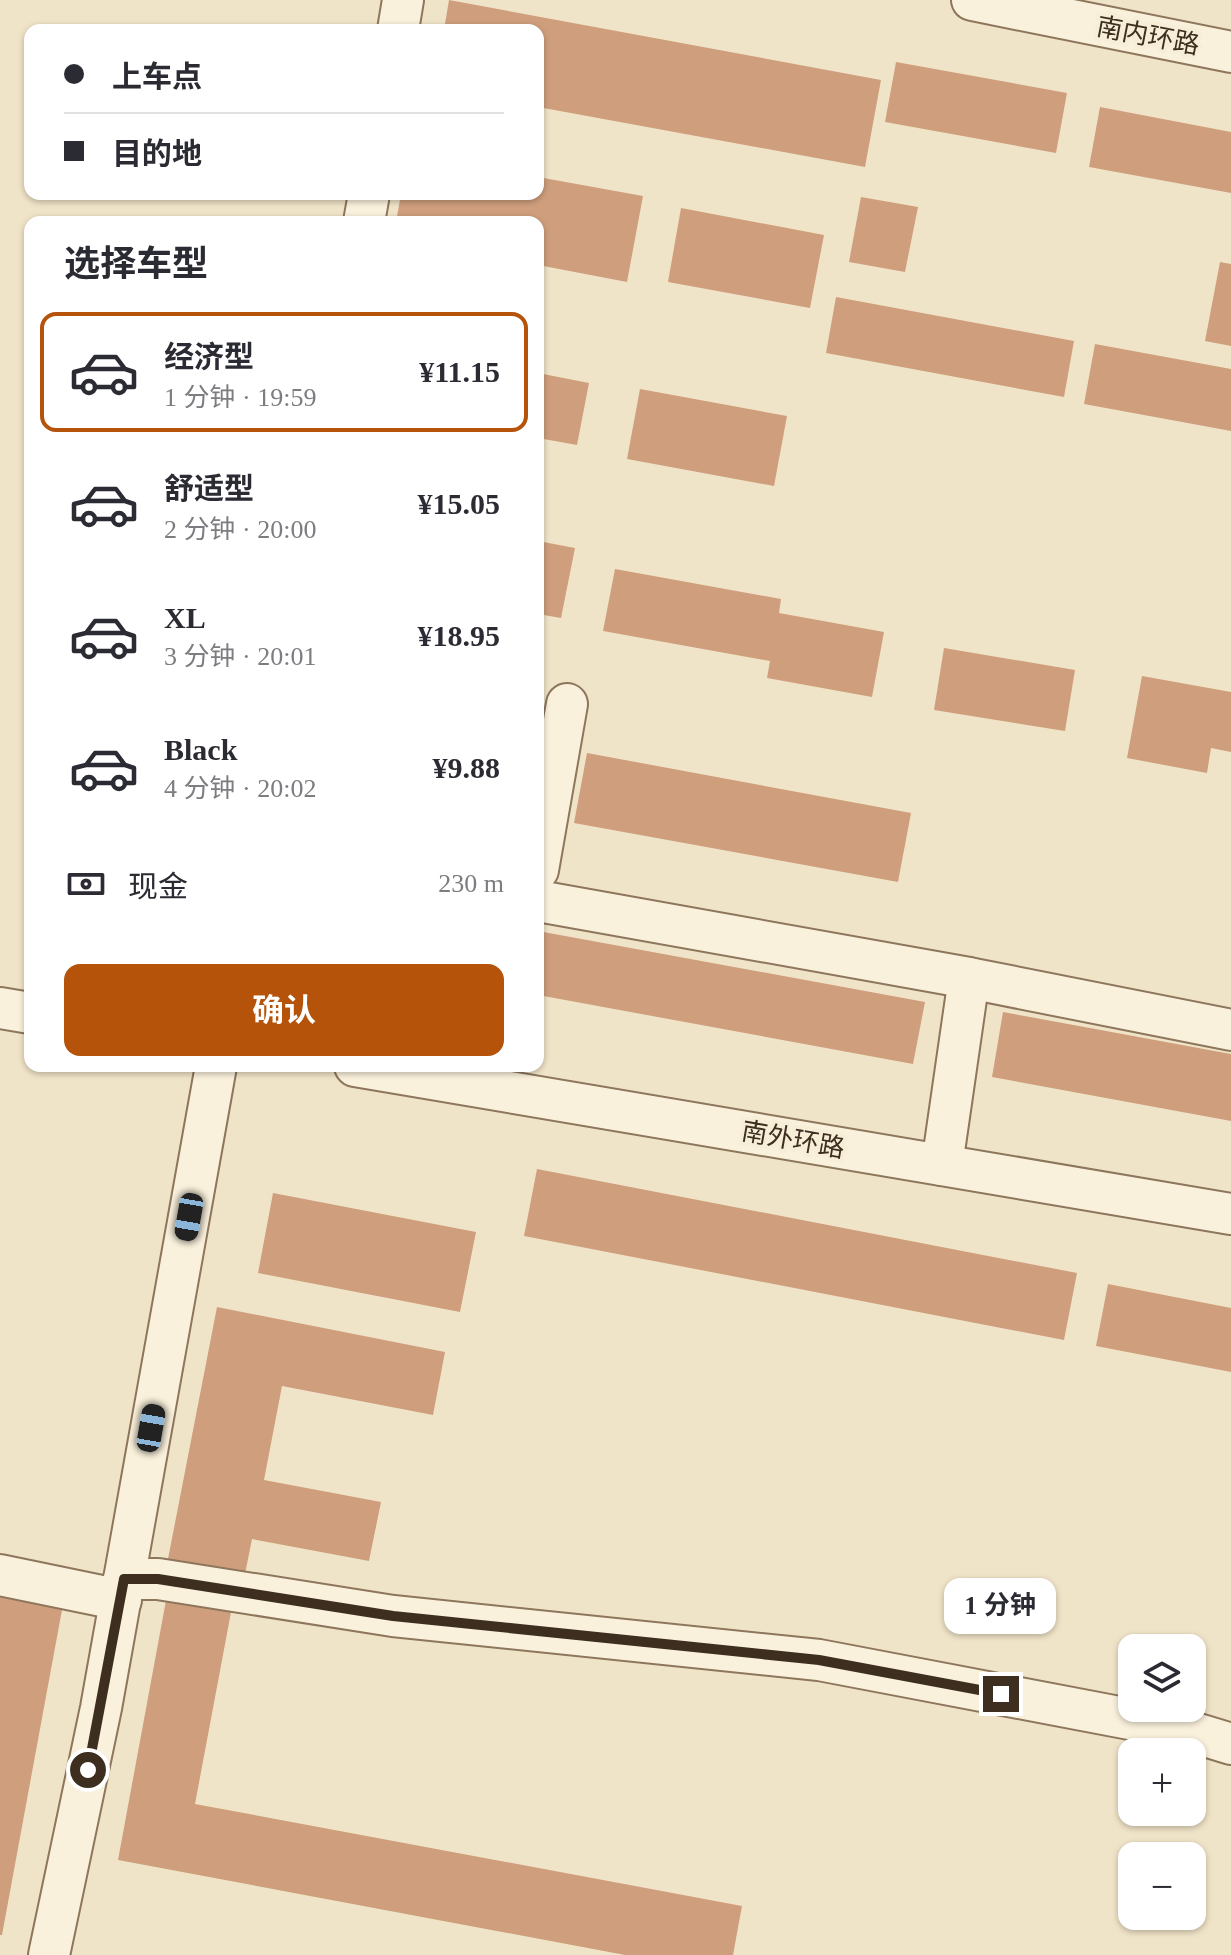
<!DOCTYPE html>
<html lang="zh">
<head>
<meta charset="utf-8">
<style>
	:root { --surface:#fff; --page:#f7f7f7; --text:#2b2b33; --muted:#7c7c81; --line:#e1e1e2; --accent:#b45309 }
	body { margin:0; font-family:"Times New Roman","Noto Sans SC",serif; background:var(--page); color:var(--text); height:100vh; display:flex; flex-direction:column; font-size:30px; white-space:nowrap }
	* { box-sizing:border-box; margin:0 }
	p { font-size:26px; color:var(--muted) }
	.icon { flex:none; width:44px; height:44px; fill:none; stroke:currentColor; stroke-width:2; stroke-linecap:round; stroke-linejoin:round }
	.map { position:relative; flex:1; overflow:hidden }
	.panel { position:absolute; left:24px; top:216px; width:520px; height:856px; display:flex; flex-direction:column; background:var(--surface); border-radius:16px; box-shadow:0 2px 6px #0004 }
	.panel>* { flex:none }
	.top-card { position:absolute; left:24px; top:24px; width:520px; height:176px; border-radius:16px; box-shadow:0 2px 6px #0004; display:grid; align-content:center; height:176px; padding:0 40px; background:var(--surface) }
	.controls { position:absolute; left:1118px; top:1634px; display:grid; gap:16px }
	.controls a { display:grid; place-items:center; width:88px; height:88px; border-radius:16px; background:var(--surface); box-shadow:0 2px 6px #0004; font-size:40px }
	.end { position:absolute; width:36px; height:36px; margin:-18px; border:10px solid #3d2e20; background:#fff; box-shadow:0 0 0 4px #fff }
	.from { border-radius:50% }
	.bubble { position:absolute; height:56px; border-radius:16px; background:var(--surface); box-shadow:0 2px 6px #0004; font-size:26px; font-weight:700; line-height:56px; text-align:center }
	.car { position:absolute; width:24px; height:48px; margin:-24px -12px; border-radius:10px; box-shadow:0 0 6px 2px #0007; background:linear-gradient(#222 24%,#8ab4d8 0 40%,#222 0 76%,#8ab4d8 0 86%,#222 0) }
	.top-card b { display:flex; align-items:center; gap:28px; height:76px; font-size:30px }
	.top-card b+b { border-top:2px solid var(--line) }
	.top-card i { width:20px; height:20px; background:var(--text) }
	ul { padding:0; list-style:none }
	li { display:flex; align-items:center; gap:24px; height:120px; margin:0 16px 12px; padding:0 24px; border:4px solid transparent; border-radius:16px }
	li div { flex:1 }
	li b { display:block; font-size:30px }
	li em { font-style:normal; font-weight:700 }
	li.on { border-color:var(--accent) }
	li>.icon { width:72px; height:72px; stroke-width:1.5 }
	h2 { padding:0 40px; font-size:36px; line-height:96px }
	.pay { display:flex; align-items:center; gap:20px; height:88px; padding:0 40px; font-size:30px }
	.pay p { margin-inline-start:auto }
	.button { display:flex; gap:16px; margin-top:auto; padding:16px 40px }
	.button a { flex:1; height:92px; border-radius:16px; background:var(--accent); color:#fff; font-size:32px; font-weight:700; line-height:92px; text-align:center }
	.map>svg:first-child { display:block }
	.building { fill:#cf9f7d }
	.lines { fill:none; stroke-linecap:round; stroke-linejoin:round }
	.minor-casing { stroke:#8d765c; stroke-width:44 }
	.minor { stroke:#faf1dc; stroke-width:40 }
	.route { stroke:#3d2e20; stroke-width:10 }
	.labels { text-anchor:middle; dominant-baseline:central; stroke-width:8; stroke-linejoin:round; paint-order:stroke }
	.street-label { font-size:26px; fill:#3d2e20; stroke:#f7eed8 }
</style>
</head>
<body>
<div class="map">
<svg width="1231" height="1955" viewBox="0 0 1231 1955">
	<rect width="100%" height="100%" fill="#f0e4c8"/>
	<g class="building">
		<polygon points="449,0 881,80 865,167 538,107 538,30 444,30"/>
		<polygon points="896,62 1067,93 1056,153 885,122"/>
		<polygon points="1100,107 1231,132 1231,193 1089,167"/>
		<polygon points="538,177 643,196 627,282 538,265 538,222 396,222 401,194 538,194"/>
		<polygon points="861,197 918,207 905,272 849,262"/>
		<polygon points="681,208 824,235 810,308 668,282"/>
		<polygon points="1220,262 1231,264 1231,346 1205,341"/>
		<polygon points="836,297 1074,341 1064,397 826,353"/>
		<polygon points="1095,344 1231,369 1231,431 1084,404"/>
		<polygon points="538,373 589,383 577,445 538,438"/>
		<polygon points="640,389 787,416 774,486 627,459"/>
		<polygon points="538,541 575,548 561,618 538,614"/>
		<polygon points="615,569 781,599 779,613 884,632 872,697 767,678 770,661 603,631"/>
		<polygon points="944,648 1075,670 1065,731 934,710"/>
		<polygon points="1142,676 1231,692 1231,752 1211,748 1207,773 1127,758"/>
		<polygon points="587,753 911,813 898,882 574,823"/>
		<polygon points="538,931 925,1002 913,1064 538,995"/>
		<polygon points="1003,1012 1231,1054 1231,1121 992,1077"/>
		<polygon points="537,1169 1077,1273 1064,1340 524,1236"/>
		<polygon points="273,1193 476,1232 460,1312 258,1273"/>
		<polygon points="1108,1284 1231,1308 1231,1372 1096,1346"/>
		<polygon points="217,1307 445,1352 433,1415 282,1386 264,1480 381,1502 369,1561 252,1539 244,1579 167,1564"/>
		<polygon points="0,1587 64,1599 2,1935 0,1935"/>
		<polygon points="167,1595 232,1607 195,1804 742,1906 733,1955 625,1955 118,1860"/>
	</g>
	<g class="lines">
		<g class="minor-casing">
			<g id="minor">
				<polyline points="972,0 1231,52"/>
				<polyline points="398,30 403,0"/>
				<polyline points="364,222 369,194"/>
				<polyline points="538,870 567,704"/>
				<polyline points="538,901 969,978 942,1165"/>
				<polyline points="969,978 1231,1030"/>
				<polyline points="0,1008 30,1013"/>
				<polyline points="355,1066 1231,1214"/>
				<polyline points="0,1575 121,1600"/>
				<polyline points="124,1579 158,1579 393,1616 819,1660 1182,1729 1231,1744"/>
				<polyline points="49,1955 101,1708 216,1066"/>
			</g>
		</g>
		<use href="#minor" class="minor"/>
	</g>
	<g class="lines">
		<polyline class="route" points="88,1770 124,1579 158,1579 393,1616 819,1660 1001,1694"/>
	</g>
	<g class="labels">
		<g class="street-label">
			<text transform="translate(1148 36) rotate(11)">南内环路</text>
			<text transform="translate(793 1140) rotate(10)">南外环路</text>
		</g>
	</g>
</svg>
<div class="controls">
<a><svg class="icon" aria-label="layers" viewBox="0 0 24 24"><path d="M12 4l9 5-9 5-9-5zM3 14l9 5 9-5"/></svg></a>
<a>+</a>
<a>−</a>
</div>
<i class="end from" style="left:88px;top:1770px"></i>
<i class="end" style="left:1001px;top:1694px"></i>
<div class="bubble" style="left:944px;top:1578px;width:112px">1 分钟</div>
<i class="car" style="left:189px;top:1217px;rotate:190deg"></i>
<i class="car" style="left:151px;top:1428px;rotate:10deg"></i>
<div class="top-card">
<b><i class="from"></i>上车点</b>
<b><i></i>目的地</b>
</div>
<section class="panel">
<h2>选择车型</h2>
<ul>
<li class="on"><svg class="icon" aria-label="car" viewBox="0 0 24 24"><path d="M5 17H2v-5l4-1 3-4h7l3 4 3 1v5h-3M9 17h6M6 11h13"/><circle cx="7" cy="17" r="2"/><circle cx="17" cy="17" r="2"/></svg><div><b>经济型</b><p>1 分钟 · 19:59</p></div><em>¥11.15</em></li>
<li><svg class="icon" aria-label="car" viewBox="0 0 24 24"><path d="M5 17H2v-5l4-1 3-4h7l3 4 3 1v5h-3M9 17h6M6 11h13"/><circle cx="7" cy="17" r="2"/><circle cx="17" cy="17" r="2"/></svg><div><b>舒适型</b><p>2 分钟 · 20:00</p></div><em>¥15.05</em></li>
<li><svg class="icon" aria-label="car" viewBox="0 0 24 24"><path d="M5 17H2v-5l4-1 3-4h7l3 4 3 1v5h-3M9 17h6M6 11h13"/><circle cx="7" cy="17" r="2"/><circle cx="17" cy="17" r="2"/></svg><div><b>XL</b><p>3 分钟 · 20:01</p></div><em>¥18.95</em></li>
<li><svg class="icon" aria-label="car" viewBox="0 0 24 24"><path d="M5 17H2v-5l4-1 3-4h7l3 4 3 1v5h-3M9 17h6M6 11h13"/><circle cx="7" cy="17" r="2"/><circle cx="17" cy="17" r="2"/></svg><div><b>Black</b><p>4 分钟 · 20:02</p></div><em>¥9.88</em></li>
</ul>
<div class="pay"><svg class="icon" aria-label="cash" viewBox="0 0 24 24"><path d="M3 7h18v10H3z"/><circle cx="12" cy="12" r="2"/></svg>现金<p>230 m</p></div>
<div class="button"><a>确认</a></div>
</section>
</div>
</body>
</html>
